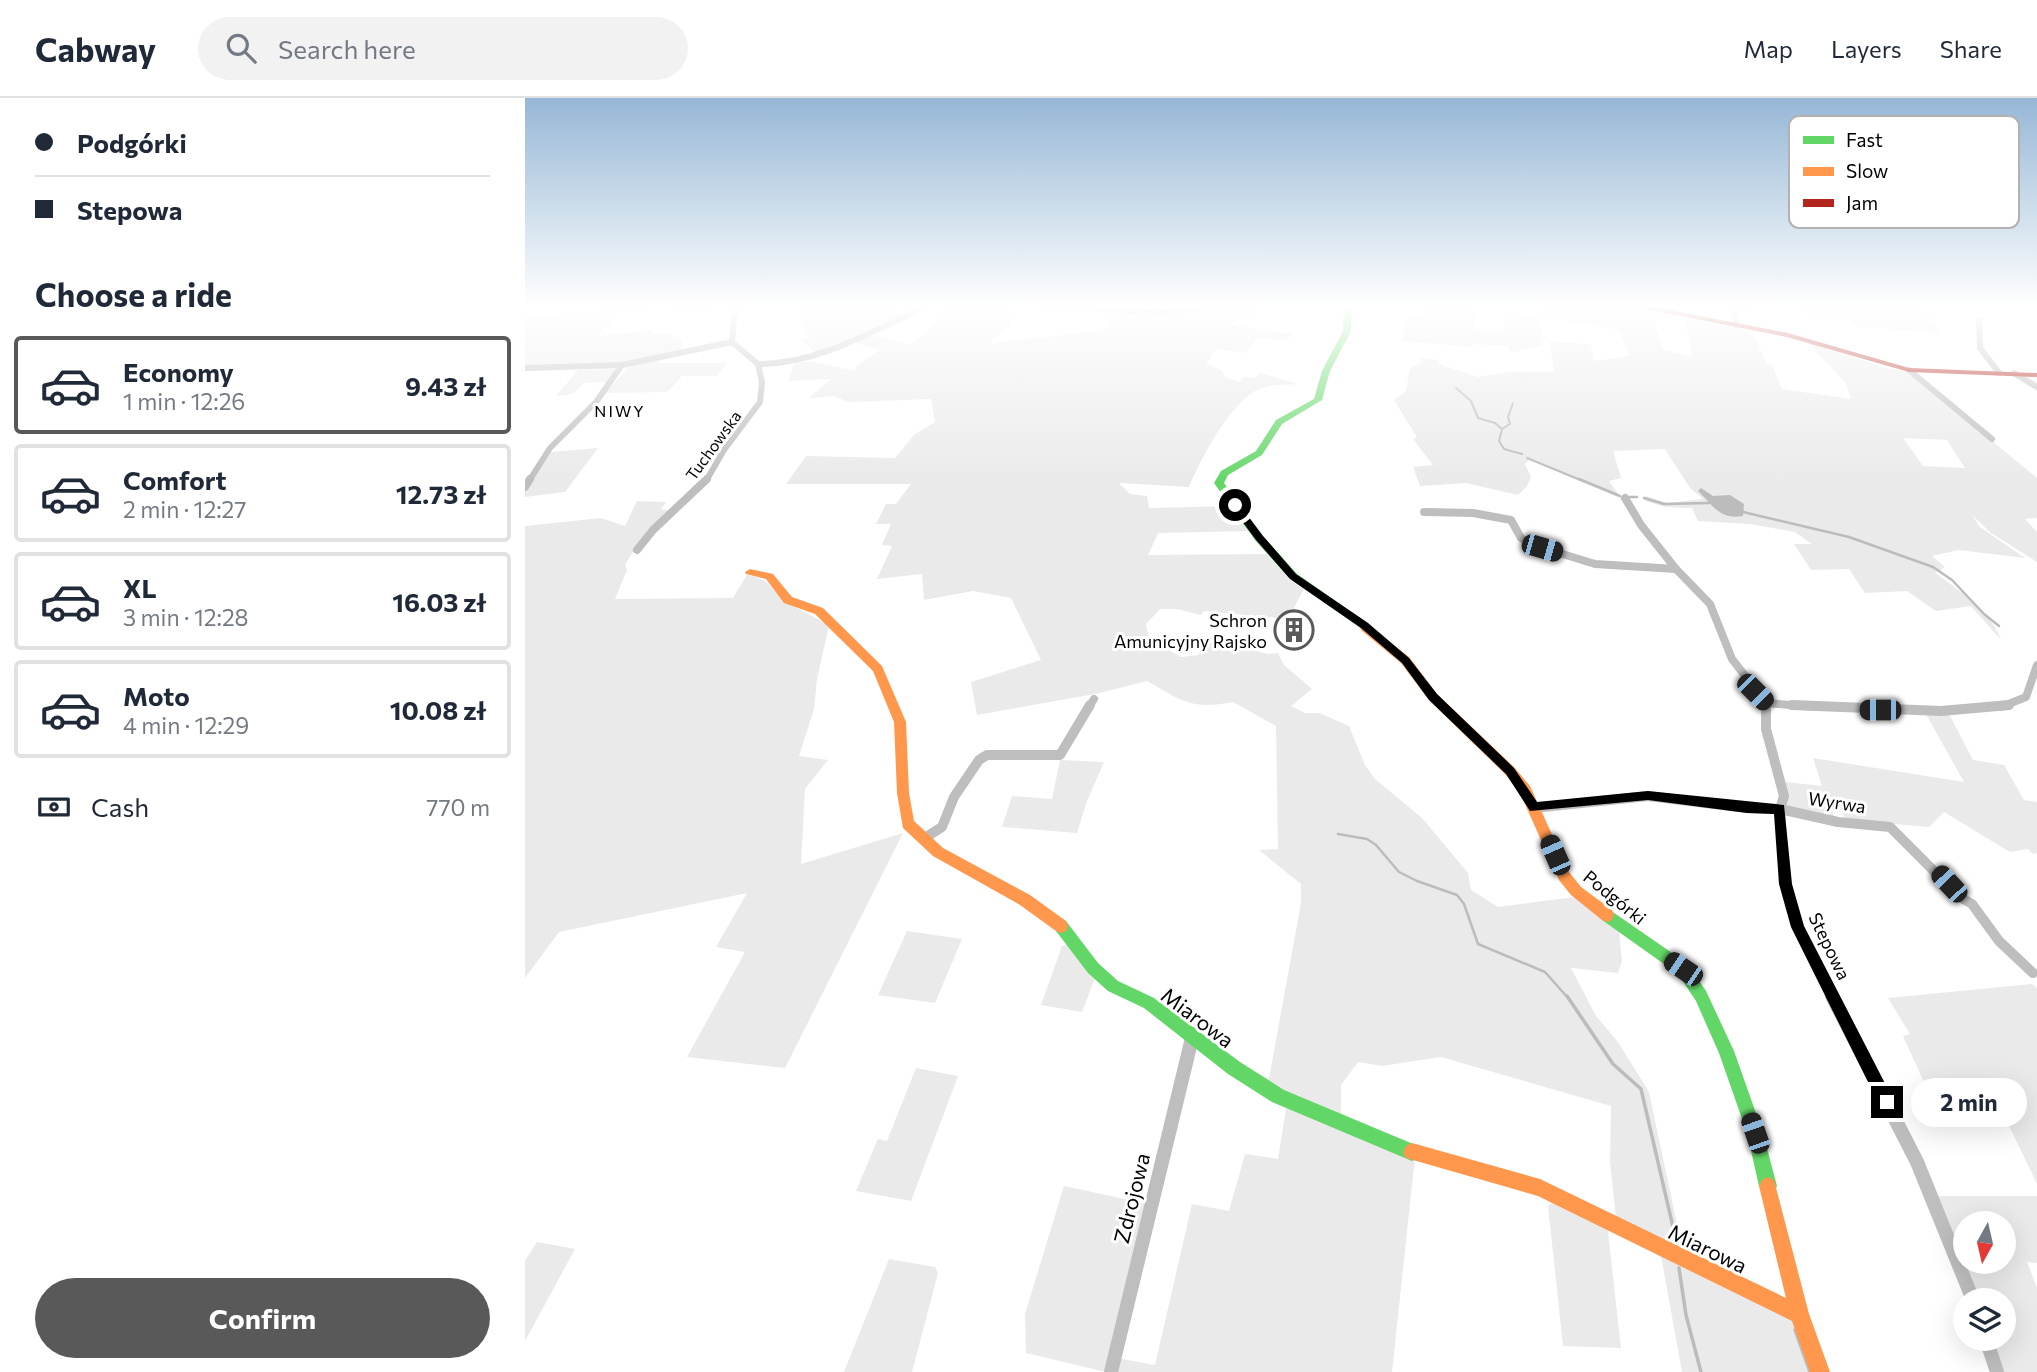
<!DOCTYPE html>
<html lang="en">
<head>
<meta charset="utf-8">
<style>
	:root { --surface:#fff; --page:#f2f2f3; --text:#1f2937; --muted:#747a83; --line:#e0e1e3; --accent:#595959 }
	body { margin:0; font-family:Commissioner,sans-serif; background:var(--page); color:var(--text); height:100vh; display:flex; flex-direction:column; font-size:26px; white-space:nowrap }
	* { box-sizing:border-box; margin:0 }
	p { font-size:23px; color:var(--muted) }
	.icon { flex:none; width:38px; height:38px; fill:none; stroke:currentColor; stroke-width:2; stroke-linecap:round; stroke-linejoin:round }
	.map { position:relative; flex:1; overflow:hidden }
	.panel { display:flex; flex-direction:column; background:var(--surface); width:525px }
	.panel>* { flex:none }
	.hud { display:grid; align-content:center; height:154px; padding:0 35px; background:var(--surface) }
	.needle { width:46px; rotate:188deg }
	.buttons { position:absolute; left:1428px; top:1113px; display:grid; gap:14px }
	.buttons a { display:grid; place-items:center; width:63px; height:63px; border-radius:50%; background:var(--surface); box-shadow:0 7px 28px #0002; font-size:35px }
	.end { position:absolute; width:32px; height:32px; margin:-16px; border:9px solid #000; background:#fff; box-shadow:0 0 0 4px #fff }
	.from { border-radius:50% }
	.bubble { position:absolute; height:49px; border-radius:24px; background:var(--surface); box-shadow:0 7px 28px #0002; font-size:23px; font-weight:700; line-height:49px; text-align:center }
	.car { position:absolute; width:21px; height:42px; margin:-21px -10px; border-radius:9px; box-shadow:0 0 5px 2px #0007; background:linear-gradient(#222 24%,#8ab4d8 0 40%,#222 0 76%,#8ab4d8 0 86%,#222 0) }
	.hud b { display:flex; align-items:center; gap:24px; height:66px; font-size:26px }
	.hud b+b { border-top:2px solid var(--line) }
	.hud i { width:18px; height:18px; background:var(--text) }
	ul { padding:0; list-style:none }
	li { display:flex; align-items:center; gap:21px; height:98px; margin:0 14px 10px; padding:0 21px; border:4px solid var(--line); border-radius:7px }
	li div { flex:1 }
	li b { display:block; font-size:26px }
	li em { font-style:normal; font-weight:700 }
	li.active { border-color:var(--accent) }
	li>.icon { width:63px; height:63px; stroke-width:1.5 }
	h2 { padding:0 35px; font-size:32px; line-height:84px }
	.pay { display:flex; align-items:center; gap:18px; height:77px; padding:0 35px; font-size:26px }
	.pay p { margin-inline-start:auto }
	.cta { display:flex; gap:14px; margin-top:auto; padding:14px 35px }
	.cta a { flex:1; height:80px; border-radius:42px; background:var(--accent); color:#fff; font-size:28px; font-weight:700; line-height:80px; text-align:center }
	header { display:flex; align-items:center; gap:42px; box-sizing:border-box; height:98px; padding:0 35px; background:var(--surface); border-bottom:2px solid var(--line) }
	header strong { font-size:33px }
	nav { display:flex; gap:38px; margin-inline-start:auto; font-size:24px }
	.search { width:490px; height:63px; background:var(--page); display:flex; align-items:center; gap:18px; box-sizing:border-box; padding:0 24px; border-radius:38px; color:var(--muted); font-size:26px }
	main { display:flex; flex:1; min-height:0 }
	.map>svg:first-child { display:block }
	.green { fill:#eaeaea; fill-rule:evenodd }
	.water { fill:#bcbcbc }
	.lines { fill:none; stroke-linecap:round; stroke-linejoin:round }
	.stream-far2 { stroke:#bcbcbc; stroke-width:2 }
	.stream-far1 { stroke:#bcbcbc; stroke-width:2.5 }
	.stream { stroke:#bcbcbc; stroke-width:3.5 }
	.street-far3 { stroke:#bebebe; stroke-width:6 }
	.street-far2 { stroke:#bebebe; stroke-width:8 }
	.street-far1 { stroke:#bebebe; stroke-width:10 }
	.street { stroke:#bebebe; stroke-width:14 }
	.fast { fill:#63d668; fill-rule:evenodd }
	.slow { fill:#ff974d; fill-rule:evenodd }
	.jam { fill:#b3261e; fill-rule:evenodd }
	.route { fill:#000 }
	.labels { text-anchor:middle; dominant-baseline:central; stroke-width:6; stroke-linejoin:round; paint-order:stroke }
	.far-neighbourhood-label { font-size:16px; letter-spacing:2px; fill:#000; stroke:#fff }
	.far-street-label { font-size:16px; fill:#000; stroke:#fff }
	.poi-label { font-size:18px; fill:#000; stroke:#fff; text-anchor:end }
	.street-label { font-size:18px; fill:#000; stroke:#fff }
	.near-street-label { font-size:21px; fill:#000; stroke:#fff }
	.key { fill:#fff; stroke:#b2b2b2; stroke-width:2 }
	.key-label { font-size:19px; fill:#000 }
</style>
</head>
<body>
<header>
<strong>Cabway</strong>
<div class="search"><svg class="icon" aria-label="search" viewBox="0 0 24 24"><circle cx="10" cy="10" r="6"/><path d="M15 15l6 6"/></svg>Search here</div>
<nav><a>Map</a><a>Layers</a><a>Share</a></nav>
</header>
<main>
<section class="panel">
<div class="hud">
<b><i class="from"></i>Podgórki</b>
<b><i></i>Stepowa</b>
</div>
<h2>Choose a ride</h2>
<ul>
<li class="active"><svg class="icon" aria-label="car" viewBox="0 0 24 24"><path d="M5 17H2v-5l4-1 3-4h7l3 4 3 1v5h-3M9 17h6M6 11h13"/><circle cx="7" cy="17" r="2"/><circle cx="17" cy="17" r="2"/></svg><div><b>Economy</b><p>1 min · 12:26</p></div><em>9.43 zł</em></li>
<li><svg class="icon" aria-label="car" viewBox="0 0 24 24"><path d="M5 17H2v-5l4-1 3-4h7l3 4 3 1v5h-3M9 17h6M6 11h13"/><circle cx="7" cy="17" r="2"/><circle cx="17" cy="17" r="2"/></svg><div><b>Comfort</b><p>2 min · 12:27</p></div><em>12.73 zł</em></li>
<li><svg class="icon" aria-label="car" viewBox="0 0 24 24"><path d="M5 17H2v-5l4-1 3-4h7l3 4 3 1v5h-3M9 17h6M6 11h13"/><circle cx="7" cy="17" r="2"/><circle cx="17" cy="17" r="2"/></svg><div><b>XL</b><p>3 min · 12:28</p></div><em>16.03 zł</em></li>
<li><svg class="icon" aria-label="car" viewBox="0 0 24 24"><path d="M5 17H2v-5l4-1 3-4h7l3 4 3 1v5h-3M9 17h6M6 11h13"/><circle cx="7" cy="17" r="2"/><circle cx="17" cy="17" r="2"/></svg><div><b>Moto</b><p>4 min · 12:29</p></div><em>10.08 zł</em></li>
</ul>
<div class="pay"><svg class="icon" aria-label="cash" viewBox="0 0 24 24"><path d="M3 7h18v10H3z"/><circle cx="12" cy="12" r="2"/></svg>Cash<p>770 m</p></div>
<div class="cta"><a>Confirm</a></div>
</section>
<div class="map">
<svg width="1512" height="1274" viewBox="0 0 1512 1274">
	<rect width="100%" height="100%" fill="#fff"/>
	<g class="green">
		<polygon points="87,206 186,207 186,213 94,214 74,238 128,232 126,236 141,236 158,241 156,252 106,264 0,268 0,217 69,214"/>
		<polygon points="270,206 384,206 373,212 379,216 292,257 277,242 285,239 274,222 284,220"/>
		<path d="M418 206H485V229L466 242 467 245 581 232 588 213C638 218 687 208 737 209L729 221 711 219 708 227 768 236 761 243 733 239 721 255 691 251 681 266 696 272 700 279 715 284 718 279 731 280 735 275 773 286C760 287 746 286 734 291 706 303 675 362 664 389L594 385 605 396 622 398 624 410 707 408 725 433 633 435 623 457 742 456 766 483 779 491 763 521 679 513 676 517 652 511H635L621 526 624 541 656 559 673 557 686 541 743 556 753 555 759 567 787 591 766 608 780 615H794L824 628 840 667 850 681 897 720 943 775 946 792 973 809 1050 799 1094 833 1097 863 1093 875 1046 870 1071 918 1093 944 1124 994 1157 1150 1091 1120 1085 1064 1086 1008 916 959 857 968 833 964 816 987V1022L743 986 776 805V786L734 752 753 751 751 628 708 604C666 612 657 603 622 583L570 596 452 617 446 584 516 562 486 500 448 493 399 502 397 476 352 481 367 448 357 447 366 426H351L361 406H371L386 386H261L281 358 370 360 390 336 410 324 406 301 323 304 309 298 284 300 306 281 263 283 269 266 284 263 332 273 330 269 355 252 328 244 346 237 384 247 419 219 412 209Z"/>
		<polygon points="899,206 950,206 949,231 979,233 981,213 1015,218 1019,246 986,255 983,248 948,246 947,249 877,243 882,218 897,218"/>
		<path d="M1018 206H1061L1131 214 1130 229 1139 252 1167 259 1160 221 1227 233 1242 266 1247 267 1257 291 1326 301 1321 285 1281 243 1358 269 1383 274 1512 380V420L1500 421 1512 434V464L1466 435 1447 417 1455 429 1500 460 1434 452 1407 458 1420 469 1410 475C1436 494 1465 511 1476 542L1446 508 1411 513 1382 493 1340 495 1324 471 1286 472 1269 446H1287L1270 434 1225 426 1173 423 1167 410 1140 409 1121 403 1119 401 1121 398 1142 405 1178 401 1165 390 1140 351 1088 353 1096 380 1084 383 1094 397 1093 399 1004 362 1000 366 1006 379 1002 388 993 397 941 385 895 388 888 369 908 367 888 341 892 339 869 302 881 293 885 270 894 266 897 260 914 262V266L953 279 984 274H1029L1025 244 1066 246 1069 263 1105 258 1093 232 1020 219ZM1378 340 1422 342 1440 370 1398 368Z"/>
		<polygon points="1209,206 1396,206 1416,235 1327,228 1322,220 1279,216 1276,212 1232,209 1233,214 1210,211"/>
		<polygon points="137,258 135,265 202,265 192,278 157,278 142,294 80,295 104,269"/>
		<polygon points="91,271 82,284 59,285 47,296 31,298 53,272"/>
		<polygon points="73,350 40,394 0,399 0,393 25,354"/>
		<path d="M161 402 115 442 100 467 102 472 90 501 208 500 222 477C246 481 243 489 259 502 268 510 290 518 304 528L292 581 289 611 274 658 303 662 280 691 276 766 378 735 260 970 162 959 220 854 191 849 222 795 34 834 0 880V428L76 420 100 428 112 403 141 404 136 411 143 412 153 403Z"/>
		<polygon points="1401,616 1424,616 1448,662 1479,667 1499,702 1512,704 1512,755 1508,756 1503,751 1485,754 1419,714 1404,729 1321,722 1316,712 1307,712 1309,719 1260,710 1261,684 1297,688 1288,660 1439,684"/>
		<polygon points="535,662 579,664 562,703 552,735 477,729 487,698 527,701"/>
		<polygon points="382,833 437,841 410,905 353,897"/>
		<polygon points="542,847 570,880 557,914 516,907 537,848"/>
		<polygon points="1507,886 1512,890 1512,1086 1471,1001 1408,1004 1378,938 1385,936 1363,900"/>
		<polygon points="391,970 433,978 386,1103 331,1093 353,1041 362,1043"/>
		<polygon points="762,1005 890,1059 867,1274 588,1274 592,1260 630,1267 667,1106 704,1113 720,1056 753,1061"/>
		<polygon points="539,1088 623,1106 581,1274 501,1255 500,1216"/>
		<polygon points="1413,1098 1512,1098 1512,1165 1502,1164 1512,1190 1512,1274 1479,1274 1468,1241 1479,1241 1479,1202 1454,1202 1441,1164 1479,1164 1479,1125 1440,1125 1440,1163"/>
		<polygon points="1029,1103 1082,1124 1096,1250 1038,1248 1023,1108"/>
		<polygon points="12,1144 50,1151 0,1243 0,1163"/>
		<polygon points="1135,1152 1272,1222 1290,1274 1157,1274"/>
		<polygon points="364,1161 410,1169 413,1175 387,1274 319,1274"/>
	</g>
	<path class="water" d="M1176 390 1188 398 1205 397 1219 406 1218 418C1194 422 1188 407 1173 393Z"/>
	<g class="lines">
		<g class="stream-far2">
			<polyline points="931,290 946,303 953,320 970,325 977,331"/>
			<polyline points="988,305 983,319 985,326 977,331 974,343 979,351 997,356"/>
			<polyline points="1002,360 1058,383"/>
		</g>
		<g class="stream-far1">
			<polyline points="1054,381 1095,398"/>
			<polyline points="1102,399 1112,399"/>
			<polyline points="1119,400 1139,406 1184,405"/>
			<polyline points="1218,414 1324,439 1408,469 1427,482 1459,516 1474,528"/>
			<polyline points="813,736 842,741 851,747 874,774 892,783 932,797 939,806 953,846 1020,874 1043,900"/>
		</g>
		<g class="stream">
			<polyline points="1042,898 1088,966 1116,991 1151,1142"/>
			<polyline points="1154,1170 1161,1217 1176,1274"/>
			<polyline points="1270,1232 1285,1274"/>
		</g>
		<g class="street-far3">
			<polyline points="503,206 633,215 724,206"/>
			<polyline points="1208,206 1211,227"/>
			<polyline points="1454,223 1455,250 1474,275"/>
			<polyline points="207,244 210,206"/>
			<path d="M233 266C295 266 351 231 406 206"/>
			<polyline points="0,270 97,267 207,244"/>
			<polyline points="1384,272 1467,341"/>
			<polyline points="1489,275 1512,289"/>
			<polyline points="4,383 25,350 71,304 97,267"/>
			<polyline points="181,383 199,352 235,304 237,284 233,266 207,244"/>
		</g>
		<g class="street-far2">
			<polyline points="0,389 5,381"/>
			<polyline points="1100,400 1116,427 1151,471 1185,506 1207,561 1241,605"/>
			<polyline points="899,414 948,415 986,422 996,440 1005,446 1070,466 1151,471"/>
			<polyline points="112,452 128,432 182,381"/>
			<polyline points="1241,605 1241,609"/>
			<polyline points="1241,605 1291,609"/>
			<polyline points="564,609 569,601"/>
			<polyline points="1476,609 1501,599 1512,567"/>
		</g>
		<g class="street-far1">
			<polyline points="1241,607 1241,631 1259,698 1255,711 1260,786 1272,829 1308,900"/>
			<polyline points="1267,607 1416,613 1484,607"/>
			<polyline points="1009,710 1123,698 1222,710 1255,711 1313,724 1365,729 1435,799 1447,806 1474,843 1508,875"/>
			<polyline points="398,741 417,729 429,699 454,662 462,657 535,657 565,607"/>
		</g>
		<g class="street">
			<polyline points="1307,898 1392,1064 1448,1202"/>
			<polyline points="1461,1241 1472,1274"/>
			<polyline points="586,1274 668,936"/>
		</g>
		<g class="fast">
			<polygon points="819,206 827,206 826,233 805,273 797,302 757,326 737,357 703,377 699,385 738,438 772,476 844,526 845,529 844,532 840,533 764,480 730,442 689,385 696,373 731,353 751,322 789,301 797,273 818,233"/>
			<polygon points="1082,810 1163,866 1181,893 1209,953 1238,1035 1252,1088 1249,1094 1243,1097 1237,1094 1234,1088 1222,1035 1194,955 1171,903 1153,876 1077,822 1075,817 1077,812"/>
			<polygon points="536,821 541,823 573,865 593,883 629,900 715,964 759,992 893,1048 896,1054 893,1060 887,1063 747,1004 703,976 619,910 583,893 563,875 531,833 529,828 531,823"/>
		</g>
		<g class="slow">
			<polygon points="225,471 248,476 267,499 298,510 357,568 381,624 384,695 389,723 418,750 505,797 541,823 543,828 541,833 536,835 531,833 495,807 408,758 378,730 372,695 369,624 348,573 290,516 259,505 241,481 221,476 220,474"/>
			<polygon points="840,525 884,559 912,596 989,669 1005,688 1044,774 1056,789 1087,812 1089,817 1087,822 1082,824 1077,822 1046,797 1034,782 995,695 981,677 904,602 876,565 836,532 835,529 836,526"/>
			<polygon points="887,1045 1015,1081 1261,1200 1234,1088 1237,1082 1243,1079 1249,1082 1284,1216 1305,1274 1285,1274 1267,1223 1013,1098 881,1060 878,1054 881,1048"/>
		</g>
		<polygon class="jam" points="1078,206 1130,209 1263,235 1384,270 1512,275 1512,279 1384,274 1262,239 1130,213"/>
	</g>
	<linearGradient id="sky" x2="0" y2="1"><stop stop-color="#96b7d6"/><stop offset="0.54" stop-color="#fff"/><stop offset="1" stop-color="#fff" stop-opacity="0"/></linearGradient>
	<rect width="1512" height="385" fill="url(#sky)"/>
	<polygon class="route" points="707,405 713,405 738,438 771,476 843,525 884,560 912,596 989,670 1012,704 1123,693 1259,707 1267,786 1279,828 1367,999 1369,1004 1367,1010 1362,1012 1356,1010 1266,829 1254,786 1249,716 1222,715 1123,702 1005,713 981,676 904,602 877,565 836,530 765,481 731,442 705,407"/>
	<defs>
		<g id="building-ring" transform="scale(2.0125)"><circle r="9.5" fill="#fff" stroke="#595959" stroke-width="1.5"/><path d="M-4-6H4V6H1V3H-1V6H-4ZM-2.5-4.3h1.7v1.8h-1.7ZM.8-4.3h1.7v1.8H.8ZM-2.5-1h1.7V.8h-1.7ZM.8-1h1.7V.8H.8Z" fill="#595959"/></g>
	</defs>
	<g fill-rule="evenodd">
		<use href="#building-ring" x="769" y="532"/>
	</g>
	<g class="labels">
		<g class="far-neighbourhood-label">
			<text x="95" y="312">NIWY</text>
		</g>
		<g class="far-street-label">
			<text transform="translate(188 347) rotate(-54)">Tuchowska</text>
		</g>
		<g class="poi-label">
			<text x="742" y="522">Schron<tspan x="742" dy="21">Amunicyjny Rajsko</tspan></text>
		</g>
		<g class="street-label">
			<text transform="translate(1312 704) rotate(9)">Wyrwa</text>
			<text transform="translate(1090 799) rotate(39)">Podgórki</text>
			<text transform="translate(1305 848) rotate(64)">Stepowa</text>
		</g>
		<g class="near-street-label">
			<text transform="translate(673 919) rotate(37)">Miarowa</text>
			<text transform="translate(606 1100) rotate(-76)">Zdrojowa</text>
			<text transform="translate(1183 1150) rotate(26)">Miarowa</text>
		</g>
	</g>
	<rect x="1264" y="18" width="230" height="112" rx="10" class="key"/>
	<rect x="1278" y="38" width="31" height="8" fill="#63d668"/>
	<rect x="1278" y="69" width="31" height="9" fill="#ff974d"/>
	<rect x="1278" y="101" width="31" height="8" fill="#b3261e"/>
	<g class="key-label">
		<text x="1321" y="49">Fast</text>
		<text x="1321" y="80">Slow</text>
		<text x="1321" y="112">Jam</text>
	</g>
</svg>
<div class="buttons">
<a><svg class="needle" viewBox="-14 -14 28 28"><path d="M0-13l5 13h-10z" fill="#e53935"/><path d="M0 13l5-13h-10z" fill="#747a83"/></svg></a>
<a><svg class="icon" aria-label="layers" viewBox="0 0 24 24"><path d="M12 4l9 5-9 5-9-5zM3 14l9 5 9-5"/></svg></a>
</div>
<i class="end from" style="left:710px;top:407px"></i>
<i class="end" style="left:1362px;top:1004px"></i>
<div class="bubble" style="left:1386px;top:980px;width:116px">2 min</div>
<i class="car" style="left:1017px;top:450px;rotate:106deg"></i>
<i class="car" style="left:1230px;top:594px;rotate:135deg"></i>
<i class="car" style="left:1355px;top:612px;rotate:270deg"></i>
<i class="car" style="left:1030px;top:757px;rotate:336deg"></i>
<i class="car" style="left:1424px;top:786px;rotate:317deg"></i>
<i class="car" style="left:1158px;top:871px;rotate:304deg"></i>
<i class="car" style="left:1230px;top:1035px;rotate:341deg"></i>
</div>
</main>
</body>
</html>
